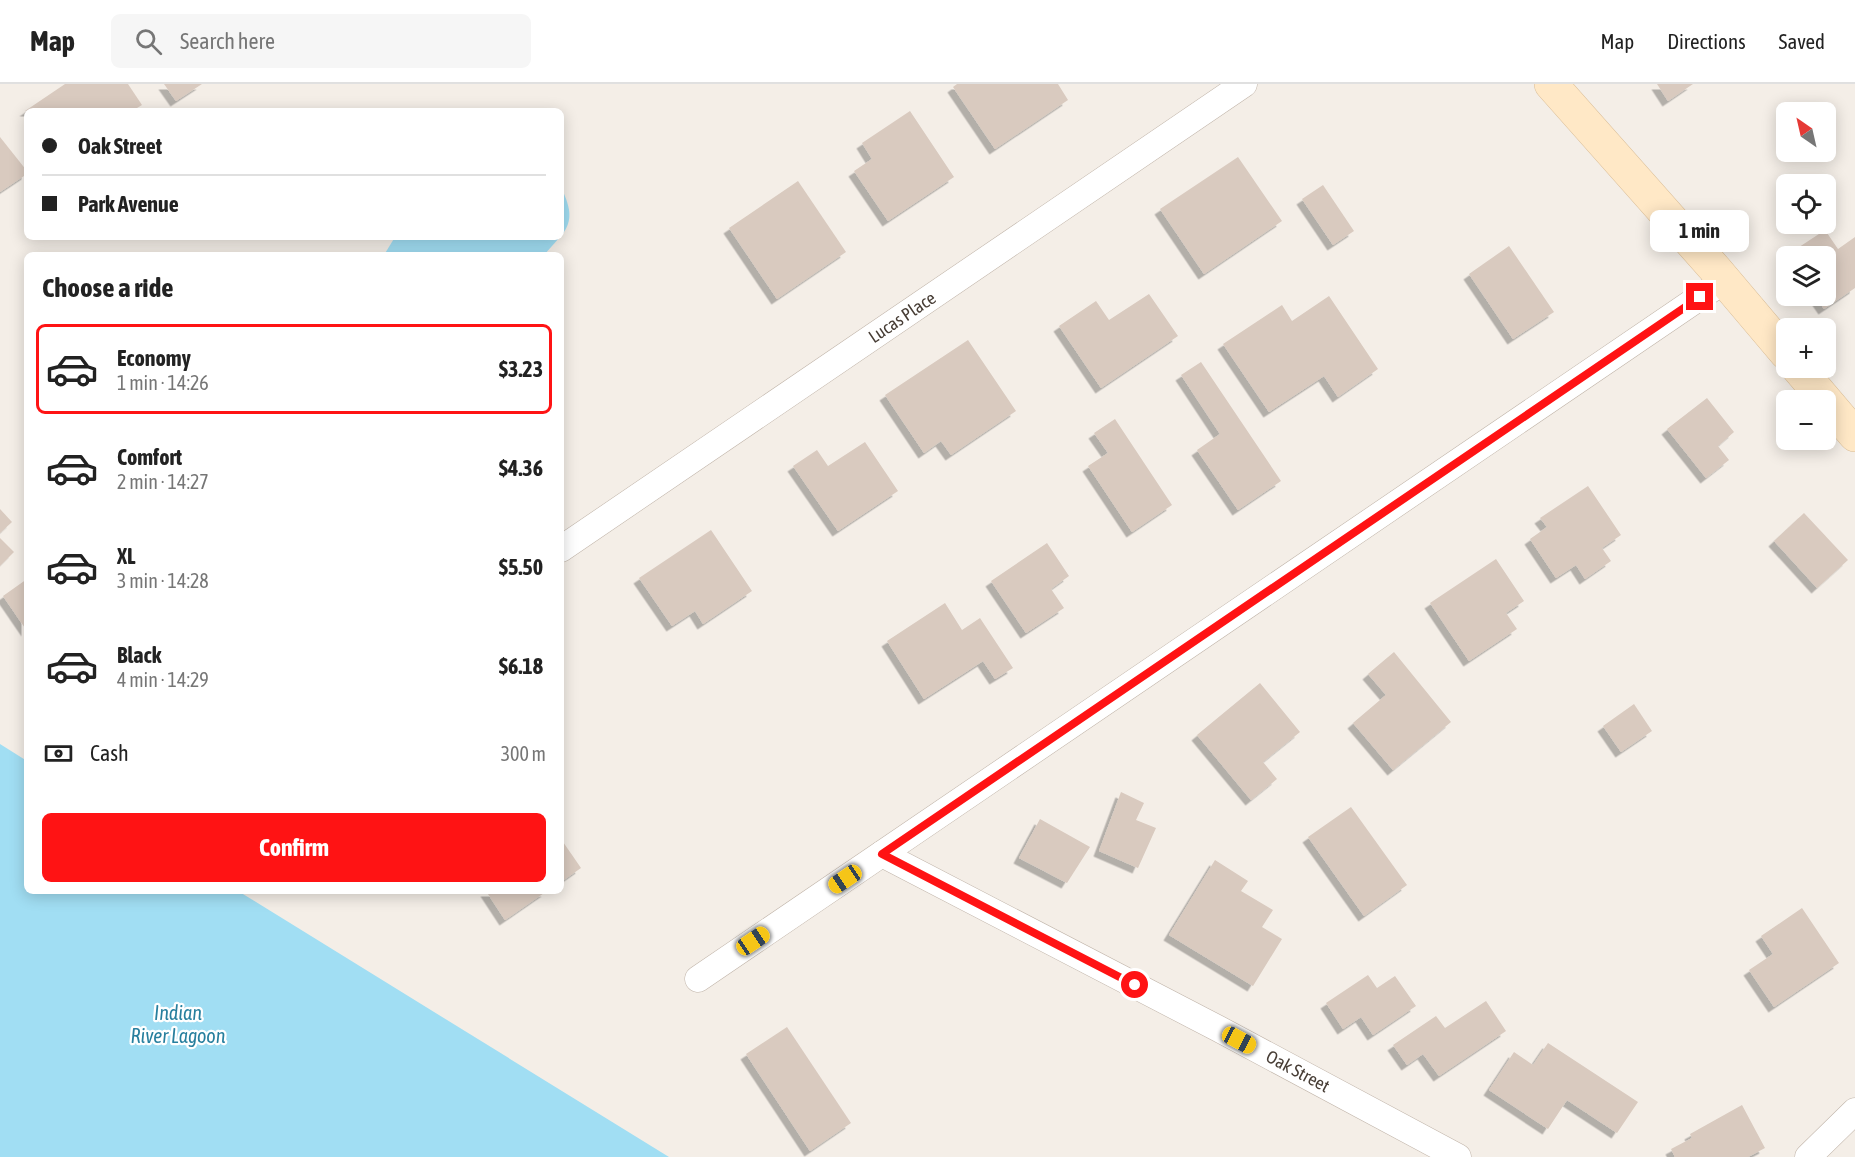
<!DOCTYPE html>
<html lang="en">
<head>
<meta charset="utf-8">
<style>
	:root { --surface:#fff; --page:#f6f6f6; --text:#222; --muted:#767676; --line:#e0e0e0; --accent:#ff1314 }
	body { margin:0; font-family:"Asap Condensed",sans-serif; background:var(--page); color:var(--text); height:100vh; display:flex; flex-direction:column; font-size:22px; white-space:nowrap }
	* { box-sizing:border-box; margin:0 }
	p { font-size:20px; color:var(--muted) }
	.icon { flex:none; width:33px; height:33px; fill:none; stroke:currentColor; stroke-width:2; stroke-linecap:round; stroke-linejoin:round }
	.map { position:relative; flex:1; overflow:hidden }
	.details { position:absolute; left:24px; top:168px; width:540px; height:642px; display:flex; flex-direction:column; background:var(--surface); border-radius:9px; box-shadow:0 3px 15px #0003 }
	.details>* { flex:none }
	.top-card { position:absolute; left:24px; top:24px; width:540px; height:132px; border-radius:9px; box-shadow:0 3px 15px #0003; display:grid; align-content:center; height:132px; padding:0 18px; background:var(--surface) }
	.needle { width:39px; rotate:326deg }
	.controls { position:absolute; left:1776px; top:18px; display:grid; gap:12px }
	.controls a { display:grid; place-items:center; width:60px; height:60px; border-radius:9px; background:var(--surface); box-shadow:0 3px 15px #0003; font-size:30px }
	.end { position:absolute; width:27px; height:27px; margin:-14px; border:8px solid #ff1314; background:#fff; box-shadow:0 0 0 3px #fff }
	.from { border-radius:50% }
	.bubble { position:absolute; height:42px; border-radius:9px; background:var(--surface); box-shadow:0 3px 15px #0003; font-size:20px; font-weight:700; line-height:42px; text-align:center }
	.car { position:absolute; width:18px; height:36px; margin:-18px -9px; border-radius:8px; box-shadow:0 0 4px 2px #0007; background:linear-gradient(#f5c518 24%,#345 0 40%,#f5c518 0 76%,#345 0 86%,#f5c518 0) }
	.top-card b { display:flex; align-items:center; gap:21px; height:57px; font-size:22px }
	.top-card b+b { border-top:2px solid var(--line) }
	.top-card i { width:15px; height:15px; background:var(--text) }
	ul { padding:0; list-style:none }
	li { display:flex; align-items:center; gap:18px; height:90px; margin:0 12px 9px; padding:0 6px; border:3px solid transparent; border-radius:9px }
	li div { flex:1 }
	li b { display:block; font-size:22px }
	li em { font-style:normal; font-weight:700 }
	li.active { border-color:var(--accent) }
	li>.icon { width:54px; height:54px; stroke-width:1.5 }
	h2 { padding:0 18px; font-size:27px; line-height:72px }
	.pay { display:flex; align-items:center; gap:15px; height:66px; padding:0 18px; font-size:22px }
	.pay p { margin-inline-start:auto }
	.cta { display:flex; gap:12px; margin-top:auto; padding:12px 18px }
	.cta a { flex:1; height:69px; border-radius:9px; background:var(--accent); color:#fff; font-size:24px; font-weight:700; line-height:69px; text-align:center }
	header { display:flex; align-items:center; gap:36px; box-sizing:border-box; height:84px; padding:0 30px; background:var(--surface); border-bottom:2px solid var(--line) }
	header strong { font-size:28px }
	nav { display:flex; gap:33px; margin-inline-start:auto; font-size:21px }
	.search { width:420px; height:54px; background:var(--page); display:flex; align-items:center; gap:15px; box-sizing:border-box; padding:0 21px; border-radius:9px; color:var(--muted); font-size:22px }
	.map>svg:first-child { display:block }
	.water { fill:#a1def3 }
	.building { fill:#d9cabf; filter:url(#shadow) }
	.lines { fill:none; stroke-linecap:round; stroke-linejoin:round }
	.street-casing { stroke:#c0b4a9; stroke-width:27 }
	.secondary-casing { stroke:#d9bd97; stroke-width:34 }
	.street { stroke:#fff; stroke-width:26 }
	.secondary { stroke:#ffe8c6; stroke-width:33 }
	.route { stroke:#ff1314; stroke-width:8 }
	.labels { text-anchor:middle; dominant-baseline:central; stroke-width:4.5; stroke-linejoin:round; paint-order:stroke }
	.street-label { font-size:18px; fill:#473d35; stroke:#fff }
	.water-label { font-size:20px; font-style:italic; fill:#277f9e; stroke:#fff }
</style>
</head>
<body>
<header>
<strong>Map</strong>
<div class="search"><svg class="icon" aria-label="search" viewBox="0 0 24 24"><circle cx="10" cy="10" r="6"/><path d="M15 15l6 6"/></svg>Search here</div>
<nav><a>Map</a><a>Directions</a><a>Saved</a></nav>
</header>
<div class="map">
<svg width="1855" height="1073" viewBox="0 0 1855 1073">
	<defs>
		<filter id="shadow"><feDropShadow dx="-5.5" dy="5.5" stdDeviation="0" flood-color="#0004"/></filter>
	</defs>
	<rect width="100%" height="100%" fill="#f4eee7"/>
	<g class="water">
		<path d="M561 103C569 121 575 135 561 152Z"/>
		<polygon points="395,153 560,153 544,171 384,171"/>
		<polygon points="0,660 27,677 27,807 238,807 669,1073 0,1073"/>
	</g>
	<g class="building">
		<polygon points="65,0 128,0 142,21 132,27 25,27"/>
		<polygon points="164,0 202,0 176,17"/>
		<polygon points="957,0 1058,0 1068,16 995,65 953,3"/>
		<polygon points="1657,0 1693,0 1668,17"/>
		<polygon points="910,27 954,93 888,137 854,87 872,75 862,59"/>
		<polygon points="0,53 27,87 27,90 0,108"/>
		<polygon points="1238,73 1282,137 1204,190 1160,125"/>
		<polygon points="798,97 846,168 777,215 729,144"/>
		<polygon points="1323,101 1354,147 1333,161 1302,115"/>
		<polygon points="1825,146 1838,165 1855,153 1855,204 1824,225 1815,212 1826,212 1826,172 1788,172 1787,171"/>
		<polygon points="1509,162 1554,228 1513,255 1469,190"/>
		<polygon points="1149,210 1178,252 1101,304 1059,242 1096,217 1109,236"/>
		<polygon points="1329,212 1378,285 1338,313 1324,292 1269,328 1223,260 1282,221 1292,237"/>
		<polygon points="968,256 1016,327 951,371 941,357 924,369 885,311"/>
		<polygon points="1201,278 1281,397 1238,426 1197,366 1220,350 1181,291"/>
		<polygon points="1707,314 1734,348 1718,362 1729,376 1706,394 1667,345"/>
		<polygon points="1115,335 1172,421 1132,448 1088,382 1108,369 1094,349"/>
		<polygon points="865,358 898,407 838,447 793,382 817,366 828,382"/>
		<polygon points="1588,402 1621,451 1602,464 1611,477 1585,495 1576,481 1556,494 1530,455 1547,443 1540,434"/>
		<polygon points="0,425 12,438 0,449"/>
		<polygon points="1804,429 1848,476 1817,504 1774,457"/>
		<polygon points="711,446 752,507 703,540 695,527 672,542 639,494"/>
		<polygon points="0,454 14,468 0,482"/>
		<polygon points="1047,459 1069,492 1051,505 1064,524 1026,549 991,497"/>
		<polygon points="1496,475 1524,517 1506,529 1517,545 1469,577 1430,519"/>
		<polygon points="27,495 27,547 3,512"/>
		<polygon points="945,519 962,546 980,534 1013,584 995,595 983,577 924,615 887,557"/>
		<polygon points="1394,568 1451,638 1393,686 1353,639 1386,611 1368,590"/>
		<polygon points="1260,599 1300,648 1263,678 1277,695 1251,716 1197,651"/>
		<polygon points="1634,620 1652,647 1621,668 1603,642"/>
		<polygon points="1121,708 1144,719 1136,736 1156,744 1138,784 1099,767"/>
		<polygon points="1351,723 1407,801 1364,832 1308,753"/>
		<polygon points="1040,735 1090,763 1067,799 1019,774"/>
		<polygon points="561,755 581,784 561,798"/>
		<polygon points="1215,776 1248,797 1241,807 1273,826 1262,843 1282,855 1253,902 1169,851"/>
		<polygon points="486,807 547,807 505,836"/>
		<polygon points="1802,824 1839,879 1774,923 1749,886 1773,870 1761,852"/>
		<polygon points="1368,891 1377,904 1395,892 1416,922 1373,951 1361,933 1343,945 1326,919"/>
		<polygon points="1486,917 1506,947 1439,992 1423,970 1407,981 1393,961 1436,932 1445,944"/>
		<polygon points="787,943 851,1039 810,1067 746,970"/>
		<polygon points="1548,959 1638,1018 1617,1049 1567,1016 1548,1045 1489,1006 1514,968 1533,981"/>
		<polygon points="1742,1021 1765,1064 1748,1073 1675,1073 1671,1065 1692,1054 1690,1050"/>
	</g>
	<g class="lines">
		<g class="street-casing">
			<g id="street">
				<polyline points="561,465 1244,0"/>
				<polyline points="882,770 1219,945 1458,1073"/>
				<polyline points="698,895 1725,196"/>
				<polyline points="1808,1073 1855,1027"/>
			</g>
		</g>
		<g class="secondary-casing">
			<g id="secondary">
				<polyline points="1551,0 1715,185 1786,269"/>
				<polyline points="1798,284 1855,351"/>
			</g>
		</g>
		<use href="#street" class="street"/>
		<use href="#secondary" class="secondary"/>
	</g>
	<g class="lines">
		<polyline class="route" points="1135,901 882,770 1700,213"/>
	</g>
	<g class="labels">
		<g class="street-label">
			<text transform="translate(902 233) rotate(-34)">Lucas Place</text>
			<text transform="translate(1298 987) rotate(28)">Oak Street</text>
		</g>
		<g class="water-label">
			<text x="178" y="928">Indian<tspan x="178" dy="23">River Lagoon</tspan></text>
		</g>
	</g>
</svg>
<div class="controls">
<a><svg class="needle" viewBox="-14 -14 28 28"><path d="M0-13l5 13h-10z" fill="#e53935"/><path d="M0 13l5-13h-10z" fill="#767676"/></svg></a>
<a><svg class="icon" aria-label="locate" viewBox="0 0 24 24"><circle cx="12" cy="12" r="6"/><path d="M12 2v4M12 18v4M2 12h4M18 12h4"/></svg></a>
<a><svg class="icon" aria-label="layers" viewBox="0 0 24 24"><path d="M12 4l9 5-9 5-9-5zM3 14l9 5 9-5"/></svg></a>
<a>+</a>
<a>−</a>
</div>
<i class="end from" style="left:1135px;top:901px"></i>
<i class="end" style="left:1700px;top:213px"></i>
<div class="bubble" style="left:1650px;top:126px;width:99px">1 min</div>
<i class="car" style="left:845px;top:795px;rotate:236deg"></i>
<i class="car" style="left:753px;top:857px;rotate:56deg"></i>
<i class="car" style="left:1239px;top:956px;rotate:118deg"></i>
<div class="top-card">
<b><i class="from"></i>Oak Street</b>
<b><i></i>Park Avenue</b>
</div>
<section class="details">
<h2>Choose a ride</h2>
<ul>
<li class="active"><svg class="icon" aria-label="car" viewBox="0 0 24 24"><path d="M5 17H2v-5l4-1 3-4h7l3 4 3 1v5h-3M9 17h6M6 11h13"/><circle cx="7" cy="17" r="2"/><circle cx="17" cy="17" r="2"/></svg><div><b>Economy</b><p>1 min · 14:26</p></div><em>$3.23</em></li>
<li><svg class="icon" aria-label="car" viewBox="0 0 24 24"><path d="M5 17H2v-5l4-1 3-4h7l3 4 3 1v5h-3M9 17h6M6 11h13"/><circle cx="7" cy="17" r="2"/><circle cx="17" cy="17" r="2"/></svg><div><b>Comfort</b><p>2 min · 14:27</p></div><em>$4.36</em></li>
<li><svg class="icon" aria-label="car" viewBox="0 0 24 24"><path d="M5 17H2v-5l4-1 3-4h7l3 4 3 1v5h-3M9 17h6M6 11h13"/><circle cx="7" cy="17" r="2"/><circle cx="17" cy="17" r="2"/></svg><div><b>XL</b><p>3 min · 14:28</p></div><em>$5.50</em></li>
<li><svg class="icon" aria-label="car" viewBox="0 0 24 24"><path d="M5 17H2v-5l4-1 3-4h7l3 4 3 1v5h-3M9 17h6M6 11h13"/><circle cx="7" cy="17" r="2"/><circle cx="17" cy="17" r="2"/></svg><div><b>Black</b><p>4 min · 14:29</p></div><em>$6.18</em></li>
</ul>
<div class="pay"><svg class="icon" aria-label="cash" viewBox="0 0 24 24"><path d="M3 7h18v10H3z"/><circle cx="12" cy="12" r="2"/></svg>Cash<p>300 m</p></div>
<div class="cta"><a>Confirm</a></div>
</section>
</div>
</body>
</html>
